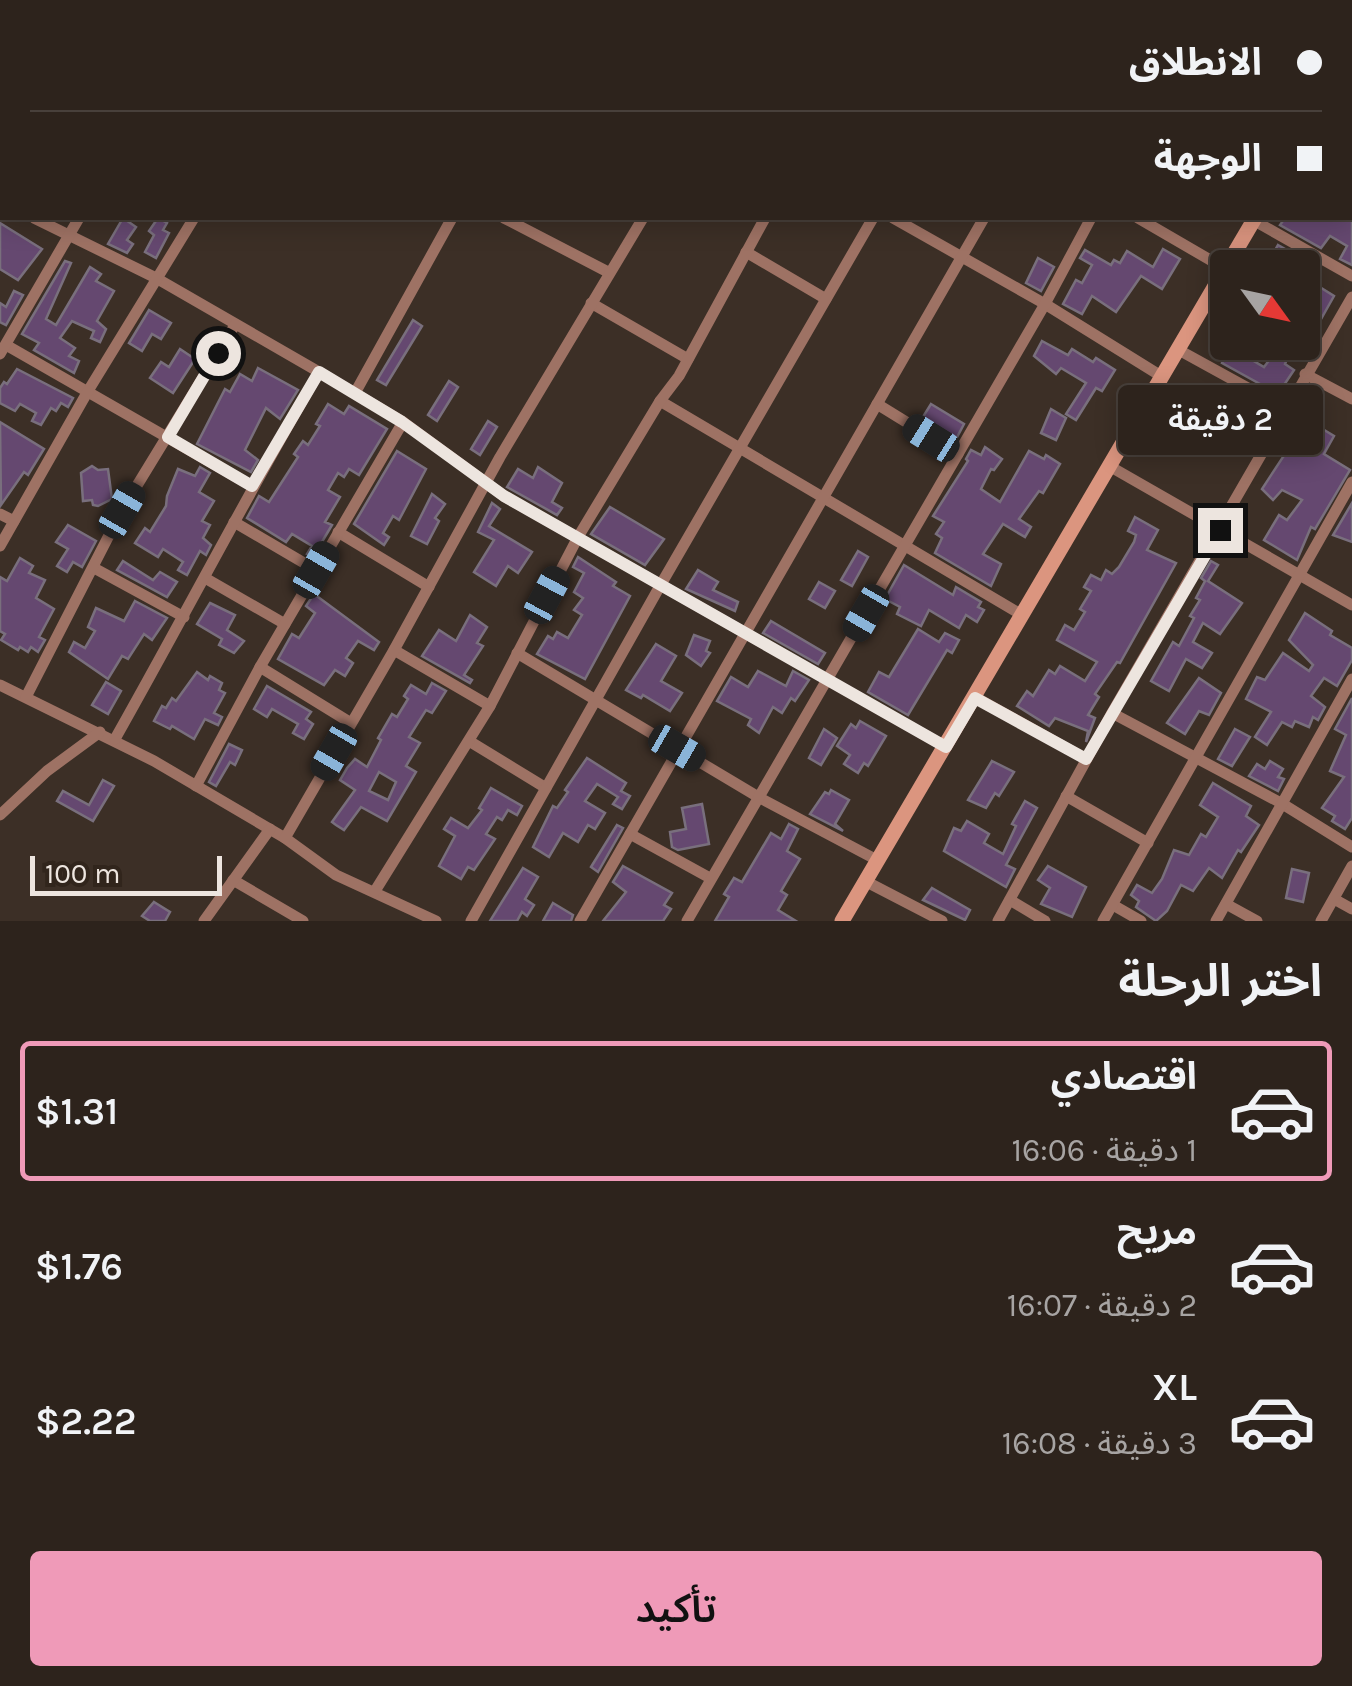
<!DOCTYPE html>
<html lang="ar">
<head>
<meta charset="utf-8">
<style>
	:root { --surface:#2d231c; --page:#352b25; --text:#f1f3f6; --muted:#a7a4a3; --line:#48403b; --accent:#ef9ab8 }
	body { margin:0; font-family:Karla,"Noto Sans Arabic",sans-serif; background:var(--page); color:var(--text); direction:rtl; height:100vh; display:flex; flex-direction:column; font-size:38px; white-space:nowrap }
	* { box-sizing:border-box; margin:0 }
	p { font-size:32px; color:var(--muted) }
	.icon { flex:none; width:55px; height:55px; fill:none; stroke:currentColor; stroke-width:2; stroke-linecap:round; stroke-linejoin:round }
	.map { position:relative; height:921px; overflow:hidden; direction:ltr }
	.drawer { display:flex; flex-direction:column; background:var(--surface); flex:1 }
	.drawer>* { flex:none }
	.guide { position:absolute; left:0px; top:0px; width:1352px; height:220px; box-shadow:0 5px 25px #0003,0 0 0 2px var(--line); direction:rtl; display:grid; align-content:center; height:220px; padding:0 30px; background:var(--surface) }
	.needle { width:65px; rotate:123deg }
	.fabs { position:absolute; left:1210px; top:250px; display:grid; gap:20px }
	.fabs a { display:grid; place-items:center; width:110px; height:110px; border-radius:10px; background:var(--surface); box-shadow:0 5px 25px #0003,0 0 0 2px var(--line); font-size:50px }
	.scale { position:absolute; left:30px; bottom:25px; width:192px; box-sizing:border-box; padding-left:10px; border:5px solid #ede5df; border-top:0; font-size:28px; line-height:35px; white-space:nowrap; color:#ede5df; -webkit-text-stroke:8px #31251c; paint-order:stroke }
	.end { position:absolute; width:45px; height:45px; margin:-22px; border:12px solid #ede5df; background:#111; box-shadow:0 0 0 5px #111 }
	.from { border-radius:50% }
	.bubble { position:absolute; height:70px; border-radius:10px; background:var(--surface); box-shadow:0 5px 25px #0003,0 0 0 2px var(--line); font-size:32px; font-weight:600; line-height:70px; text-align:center; direction:rtl }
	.car { position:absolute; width:30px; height:60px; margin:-30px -15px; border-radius:12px; box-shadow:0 0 8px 2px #0007; background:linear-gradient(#222 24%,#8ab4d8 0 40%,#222 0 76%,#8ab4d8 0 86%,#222 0) }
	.guide b { display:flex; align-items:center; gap:35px; height:95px; font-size:38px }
	.guide b+b { border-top:2px solid var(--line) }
	.guide i { width:25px; height:25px; background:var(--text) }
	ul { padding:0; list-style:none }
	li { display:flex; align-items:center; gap:30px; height:140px; margin:0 20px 15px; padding:0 10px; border:5px solid transparent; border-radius:10px }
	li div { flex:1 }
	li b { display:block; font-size:38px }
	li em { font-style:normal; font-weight:600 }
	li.current { border-color:var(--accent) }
	li>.icon { width:90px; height:90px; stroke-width:1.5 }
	h2 { padding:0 30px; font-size:45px; line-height:120px }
	.action { display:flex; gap:20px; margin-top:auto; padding:20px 30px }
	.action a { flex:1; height:115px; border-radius:10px; background:var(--accent); color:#111; font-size:40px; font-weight:600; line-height:115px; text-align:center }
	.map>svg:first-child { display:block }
	.building { fill:#654870; stroke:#796f7d; stroke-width:2.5; fill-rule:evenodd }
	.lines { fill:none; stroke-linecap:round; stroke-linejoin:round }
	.street { stroke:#9e7264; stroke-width:11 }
	.secondary { stroke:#db957f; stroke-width:15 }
	.route { stroke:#ede5df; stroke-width:12 }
</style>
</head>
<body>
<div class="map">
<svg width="1352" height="921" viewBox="0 0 1352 921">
	<rect width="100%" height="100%" fill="#3c2f26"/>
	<g class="building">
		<polygon points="123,218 136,227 127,240 133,244 127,253 108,244"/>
		<polygon points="158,218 167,223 163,230 169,233 156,258 145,252 154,235 149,231"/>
		<polygon points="1285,218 1352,218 1352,265 1340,259 1347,246 1330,236 1321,248 1280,225"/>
		<polygon points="0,223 42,249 18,280 0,269"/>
		<polygon points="1278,245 1310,263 1307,268 1265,268"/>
		<polygon points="1163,249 1180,259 1162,289 1141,276 1116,312 1092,296 1082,314 1063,304 1076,280 1082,283 1092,265 1080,258 1085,250 1111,265 1114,260 1120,263 1127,251 1153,267"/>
		<polygon points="1038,258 1054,267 1041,291 1026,283"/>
		<polygon points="65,261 71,263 46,319 56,325 90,267 101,274 96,281 114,291 97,321 106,329 100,342 91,338 94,331 72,321 60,338 75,348 69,356 79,361 74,373 34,350 39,343 22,334"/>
		<polygon points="1302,276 1334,296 1312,335 1302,330"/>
		<polygon points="14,291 23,295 6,325 0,322 0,303 6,307"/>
		<polygon points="149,310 171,323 161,339 152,334 142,351 129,343"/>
		<polygon points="413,320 422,326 386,385 377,380"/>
		<polygon points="1042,341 1068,355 1072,349 1093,362 1096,358 1115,370 1102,391 1096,388 1076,420 1066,414 1086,383 1061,368 1056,374 1034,356"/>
		<polygon points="1232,342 1255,342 1247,357 1264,367 1283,342 1294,342 1285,364 1294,370 1278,394 1222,363"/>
		<polygon points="180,349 195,359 173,393 150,378 161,362 169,367"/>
		<polygon points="258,368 298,390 280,419 266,408 245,450 258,460 251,472 197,444 225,389 230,392 240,374 252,381"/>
		<polygon points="17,369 73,398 68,407 61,403 56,411 51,408 41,425 32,421 36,413 20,404 15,411 0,403 0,388 4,382 7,384"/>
		<polygon points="449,381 458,387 437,421 428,415"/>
		<polygon points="1233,391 1271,412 1262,425 1241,411 1233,423 1225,418 1206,451 1177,434 1185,420 1206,430"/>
		<polygon points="328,404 344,414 349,406 387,429 359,475 349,469 344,477 338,473 328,490 340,497 325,522 332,525 313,557 307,554 312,546 292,534 286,542 247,518 259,496 269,502 298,457 294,454 303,441 308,445 320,426 316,424"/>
		<polygon points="931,404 964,424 955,441 921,420"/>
		<polygon points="1051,409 1066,418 1056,440 1041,433"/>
		<polygon points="488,421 497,427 480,455 471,449"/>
		<polygon points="0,422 44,449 28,475 24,472 1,505"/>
		<polygon points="1311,422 1334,436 1324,454 1350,470 1315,529 1311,527 1297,560 1264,540 1279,515 1287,520 1302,500 1282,490 1273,500 1262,489 1287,451 1283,449 1295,425 1305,431"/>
		<polygon points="985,447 1002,459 994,470 991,469 981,489 1000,502 1029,451 1044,459 1046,455 1060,464 1043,493 1039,491 1019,519 1031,527 1025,537 1003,524 983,554 1001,564 991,586 935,553 942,538 936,534 944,522 933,516 968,461 966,459 971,450 981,455"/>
		<polygon points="397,451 426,469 399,520 393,516 383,533 389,537 384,545 354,524"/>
		<polygon points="92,466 98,470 108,469 112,499 98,506 93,505 92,500 83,501 81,473"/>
		<polygon points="200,467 210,473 199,492 214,501 202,521 210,525 203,538 211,545 206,555 200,551 187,575 178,570 183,562 163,549 158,557 135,543 145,528 150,532 166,506 167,496 178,469 195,476"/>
		<polygon points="538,467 562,483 552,502 562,508 557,515 507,487 518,469 533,478"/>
		<polygon points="432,494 445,504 435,518 439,521 427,544 411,536"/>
		<polygon points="492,503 500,509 489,526 532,552 518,573 508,566 496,586 474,572 494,540 478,532"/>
		<polygon points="1352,503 1352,542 1333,535"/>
		<polygon points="610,507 664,539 645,565 591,534"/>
		<polygon points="1135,517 1158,530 1147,550 1176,563 1120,663 1117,662 1095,694 1099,697 1088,715 1095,718 1086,742 1088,731 1055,718 1049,726 1017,706 1027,691 1033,696 1049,670 1055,674 1060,666 1085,681 1097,662 1057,640 1065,625 1074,630 1085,612 1080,609 1091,591 1084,587 1091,575 1101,580 1106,570 1112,574 1119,567 1134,542 1136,535 1128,531"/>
		<polygon points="68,525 96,541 82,567 73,562 67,572 57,566 68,549 56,542"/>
		<polygon points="858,551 868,557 852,586 841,580"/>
		<polygon points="578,557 616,582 613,586 630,596 585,679 537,654 548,636 553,639 557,632 568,638 582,615 574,610 583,598 574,592 584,573 573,567"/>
		<polygon points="20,558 33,566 29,573 45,580 36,598 54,609 39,637 45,640 38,652 31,647 28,652 20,647 18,650 1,640 5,634 0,631 0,577 7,581"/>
		<polygon points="123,561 153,580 160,572 177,582 167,597 117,570"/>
		<polygon points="1211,561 1218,565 1208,581 1242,603 1220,634 1203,623 1193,642 1212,653 1202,668 1186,659 1169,691 1151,681 1173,642 1179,646 1194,618 1190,616 1200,600 1196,598 1205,581 1201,578"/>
		<polygon points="904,565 953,595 956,587 981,602 978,607 984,610 977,622 966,615 959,628 929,610 921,626 897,614 900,607 885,599"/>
		<polygon points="698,570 718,582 713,590 738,602 735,611 686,589"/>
		<polygon points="819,582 835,591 825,608 809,599"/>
		<polygon points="314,594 379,642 374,650 358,641 346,658 353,663 345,676 335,670 324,685 278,659 292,634 299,638 315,613 306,606"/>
		<polygon points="135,601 167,618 152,640 144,634 128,659 122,656 108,679 69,652 74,642 85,648 95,631 88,627 96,608 124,621"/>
		<polygon points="210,603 235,615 227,630 244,641 234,653 219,645 222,639 197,624"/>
		<polygon points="1305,613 1332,631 1330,635 1352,648 1352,660 1337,686 1324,678 1311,696 1325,707 1318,720 1313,717 1309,727 1295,721 1292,727 1282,722 1267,745 1255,737 1271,712 1246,699 1257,677 1265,680 1283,653 1309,671 1313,665 1289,640"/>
		<polygon points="470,615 487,627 477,643 483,646 464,675 472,680 470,683 422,656 439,630 456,641"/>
		<polygon points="771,621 825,653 818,664 763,633"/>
		<polygon points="918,629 939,642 945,633 959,640 952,653 947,650 908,715 868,692 879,672 889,677"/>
		<polygon points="694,635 710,641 706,651 710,653 701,666 686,655"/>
		<polygon points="656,644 676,656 661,681 682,693 670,711 643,695 641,698 626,690"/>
		<polygon points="758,671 786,686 793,671 809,680 795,701 791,698 782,713 773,707 759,733 748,725 751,719 717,701 731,677 748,687"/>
		<polygon points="197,672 208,680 210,676 222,683 219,690 225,693 214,713 222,717 218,725 205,719 194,739 172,726 170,729 154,721 162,706 166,708 172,698 176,701"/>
		<polygon points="1199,678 1221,693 1209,715 1199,711 1185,734 1167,723"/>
		<polygon points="106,682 121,691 108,714 92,705"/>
		<path d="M432 683 446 691 432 713 426 710 409 737 420 743 406 766 416 772 387 821 361 807 344 830 336 825 332 822 355 790 340 780 347 768 355 759 367 767 381 740 378 738 392 714 397 717 408 699 404 696 411 685 426 694ZM379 772 396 782 388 800 369 791Z"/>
		<polygon points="267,686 311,712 306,719 313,724 304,739 293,733 298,724 272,709 267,717 254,709"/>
		<polygon points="1352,698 1352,818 1345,829 1332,821 1335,816 1322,808 1344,777 1330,771 1346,735 1335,729"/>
		<polygon points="860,721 886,736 868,766 864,763 858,773 844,764 850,755 837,746 851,724 856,728"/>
		<polygon points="824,729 837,738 821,765 809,758"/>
		<polygon points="1235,729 1250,737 1232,766 1218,759"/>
		<polygon points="229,744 242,750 235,765 230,762 216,786 209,782"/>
		<polygon points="587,758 626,783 621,791 630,796 622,809 613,804 618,797 597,784 585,801 605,813 595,829 588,825 578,842 563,833 549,857 533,847 553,806 557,808 568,792 565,790"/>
		<polygon points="992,761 1014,772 999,796 995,793 986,808 968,800"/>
		<polygon points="1270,761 1283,769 1278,777 1284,779 1278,791 1249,776 1257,764 1265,769"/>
		<polygon points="103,780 114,786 93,821 57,801 63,791 89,805"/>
		<polygon points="1213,783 1251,806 1246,816 1259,825 1241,852 1238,850 1222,878 1209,868 1193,891 1181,885 1167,911 1156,921 1136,907 1139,901 1131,895 1137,885 1152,893 1162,879 1174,850 1189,855 1201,834 1206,837 1218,817 1200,805"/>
		<polygon points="491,788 522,806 517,815 508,810 502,820 497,817 486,834 495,839 474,870 468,867 461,879 439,866 455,836 444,829 451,818 468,828 482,810 479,808"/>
		<polygon points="831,790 849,800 835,824 843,831 810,814 825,792 829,794"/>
		<polygon points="1025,801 1037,808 1006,865 1015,869 1006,887 944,851 954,828 961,831 967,821 989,834 984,843 1003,854 1016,826 1012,824"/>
		<polygon points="702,804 709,844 678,850 672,847 670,832 686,829 682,808"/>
		<polygon points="789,824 798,829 787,851 800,859 781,891 787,895 778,910 796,921 715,921 729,897 724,894 734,878 742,882 771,833 781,839"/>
		<polygon points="617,825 623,828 598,872 591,867"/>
		<polygon points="623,866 672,893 664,905 671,909 663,921 603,921 626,892 613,882"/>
		<polygon points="1048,866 1086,887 1072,917 1041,904 1050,888 1038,880"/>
		<polygon points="523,868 538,877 525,899 534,905 527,916 522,912 517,921 490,921"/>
		<polygon points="1292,869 1309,873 1303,902 1286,898"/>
		<polygon points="932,888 970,910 965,920 923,900"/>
		<polygon points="154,902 170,912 165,921 150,921 142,916"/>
		<polygon points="553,903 573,915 571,921 543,921"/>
	</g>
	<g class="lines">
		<g class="street">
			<polyline points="179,0 184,2"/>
			<polyline points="497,0 501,2"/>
			<polyline points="967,0 971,2"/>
			<polyline points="1069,0 1074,2"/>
			<polyline points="94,2 96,0"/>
			<polyline points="196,2 197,0"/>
			<polyline points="321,2 323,0"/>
			<polyline points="463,2 464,0"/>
			<polyline points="550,2 551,0"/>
			<polyline points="659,2 660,0"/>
			<polyline points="774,2 776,0"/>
			<polyline points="886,2 887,0"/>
			<polyline points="995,2 997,0"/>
			<polyline points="1106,2 1107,0"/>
			<polyline points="1212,2 1214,0"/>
			<polyline points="1350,129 1352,130"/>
			<polyline points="0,159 2,155"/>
			<polyline points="0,198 2,200"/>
			<polyline points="34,218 156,278 319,372 403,422 504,496 946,747"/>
			<polyline points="504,218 608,272"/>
			<polyline points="893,218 1045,304 1161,376"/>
			<polyline points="1138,218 1224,268"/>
			<polyline points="1253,220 1352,276"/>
			<polyline points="746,252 826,299"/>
			<polyline points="591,303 688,359"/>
			<polyline points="6,345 252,486"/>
			<polyline points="1177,349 1286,409"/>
			<polyline points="0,354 79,218"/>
			<polyline points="1305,374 1352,399"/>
			<polyline points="355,393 452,218"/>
			<polyline points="660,401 1022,615"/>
			<polyline points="877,404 958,454"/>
			<polyline points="1111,467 1352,605"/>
			<polyline points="0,514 14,521"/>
			<polyline points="234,522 316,570"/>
			<polyline points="338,532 429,587"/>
			<polyline points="0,546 88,391 194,218"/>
			<polyline points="94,568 184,617"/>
			<polyline points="205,578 285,624"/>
			<polyline points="394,650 490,706"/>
			<polyline points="517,653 760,798 877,860"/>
			<polyline points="260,667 351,723"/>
			<polyline points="0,685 154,761 285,838 336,875 436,921"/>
			<polyline points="26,697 122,510 235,325"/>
			<polyline points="975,697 1086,759"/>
			<polyline points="1112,713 1281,803 1352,847"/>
			<path d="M115 739C184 617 248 493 319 372"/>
			<polyline points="469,741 546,788"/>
			<polyline points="196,786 260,667 403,422"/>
			<polyline points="1066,796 1148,843"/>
			<polyline points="0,815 47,771 100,732"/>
			<polyline points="630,834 710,878"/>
			<polyline points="285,838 394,650 500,457 643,218"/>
			<polyline points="233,880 303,921"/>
			<polyline points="865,881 942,921"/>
			<polyline points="375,891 490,706 578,537 660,401 679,376 765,218"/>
			<polyline points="1334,899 1352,909"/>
			<polyline points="1010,900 1045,921"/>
			<polyline points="1226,904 1257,921"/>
			<polyline points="1113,905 1141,921"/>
			<polyline points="204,921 270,829"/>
			<polyline points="471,921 660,586 873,218"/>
			<polyline points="580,921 984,218"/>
			<polyline points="687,921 1045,304 1091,218"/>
			<polyline points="998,921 1112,713 1352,297"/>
			<polyline points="1103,921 1352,482"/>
			<polyline points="1216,921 1352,679"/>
			<polyline points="1321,921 1352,866"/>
		</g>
		<g class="secondary">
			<polyline points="1330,0 1334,2"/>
			<polyline points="1350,15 1352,16"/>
			<polyline points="1350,62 1352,57"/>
			<polyline points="842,921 1255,218"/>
		</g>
	</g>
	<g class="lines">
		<polyline class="route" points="218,353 168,437 252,486 319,372 402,422 504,496 946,747 975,698 1086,759 1220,530"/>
	</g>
</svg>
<div class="fabs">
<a><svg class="needle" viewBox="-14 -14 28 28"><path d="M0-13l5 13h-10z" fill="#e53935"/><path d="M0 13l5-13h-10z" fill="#a7a4a3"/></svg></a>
</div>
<div class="scale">100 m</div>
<i class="end from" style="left:218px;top:353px"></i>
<i class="end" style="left:1220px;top:530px"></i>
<div class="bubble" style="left:1118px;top:385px;width:205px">2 دقيقة</div>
<i class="car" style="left:931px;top:438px;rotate:302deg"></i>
<i class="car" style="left:122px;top:510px;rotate:30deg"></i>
<i class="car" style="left:316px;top:570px;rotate:30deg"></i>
<i class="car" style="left:547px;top:595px;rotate:28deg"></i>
<i class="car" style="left:866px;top:613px;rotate:210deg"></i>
<i class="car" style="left:677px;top:748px;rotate:120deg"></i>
<i class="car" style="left:334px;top:752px;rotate:210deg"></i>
<div class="guide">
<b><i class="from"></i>الانطلاق</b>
<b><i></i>الوجهة</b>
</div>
</div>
<section class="drawer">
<h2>اختر الرحلة</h2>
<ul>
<li class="current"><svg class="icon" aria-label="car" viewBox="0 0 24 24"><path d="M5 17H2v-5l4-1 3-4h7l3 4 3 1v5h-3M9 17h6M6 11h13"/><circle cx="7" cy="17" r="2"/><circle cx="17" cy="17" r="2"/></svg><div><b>اقتصادي</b><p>1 دقيقة · 16:06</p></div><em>$1.31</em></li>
<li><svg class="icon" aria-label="car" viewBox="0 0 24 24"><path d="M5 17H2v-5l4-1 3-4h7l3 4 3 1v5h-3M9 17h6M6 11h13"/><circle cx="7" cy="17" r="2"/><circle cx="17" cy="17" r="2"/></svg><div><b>مريح</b><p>2 دقيقة · 16:07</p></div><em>$1.76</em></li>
<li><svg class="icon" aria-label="car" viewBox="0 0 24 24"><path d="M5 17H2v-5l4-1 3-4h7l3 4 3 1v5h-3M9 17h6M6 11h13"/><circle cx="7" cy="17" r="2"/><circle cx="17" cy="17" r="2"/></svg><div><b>XL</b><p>3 دقيقة · 16:08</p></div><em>$2.22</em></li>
</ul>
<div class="action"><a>تأكيد</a></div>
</section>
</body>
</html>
